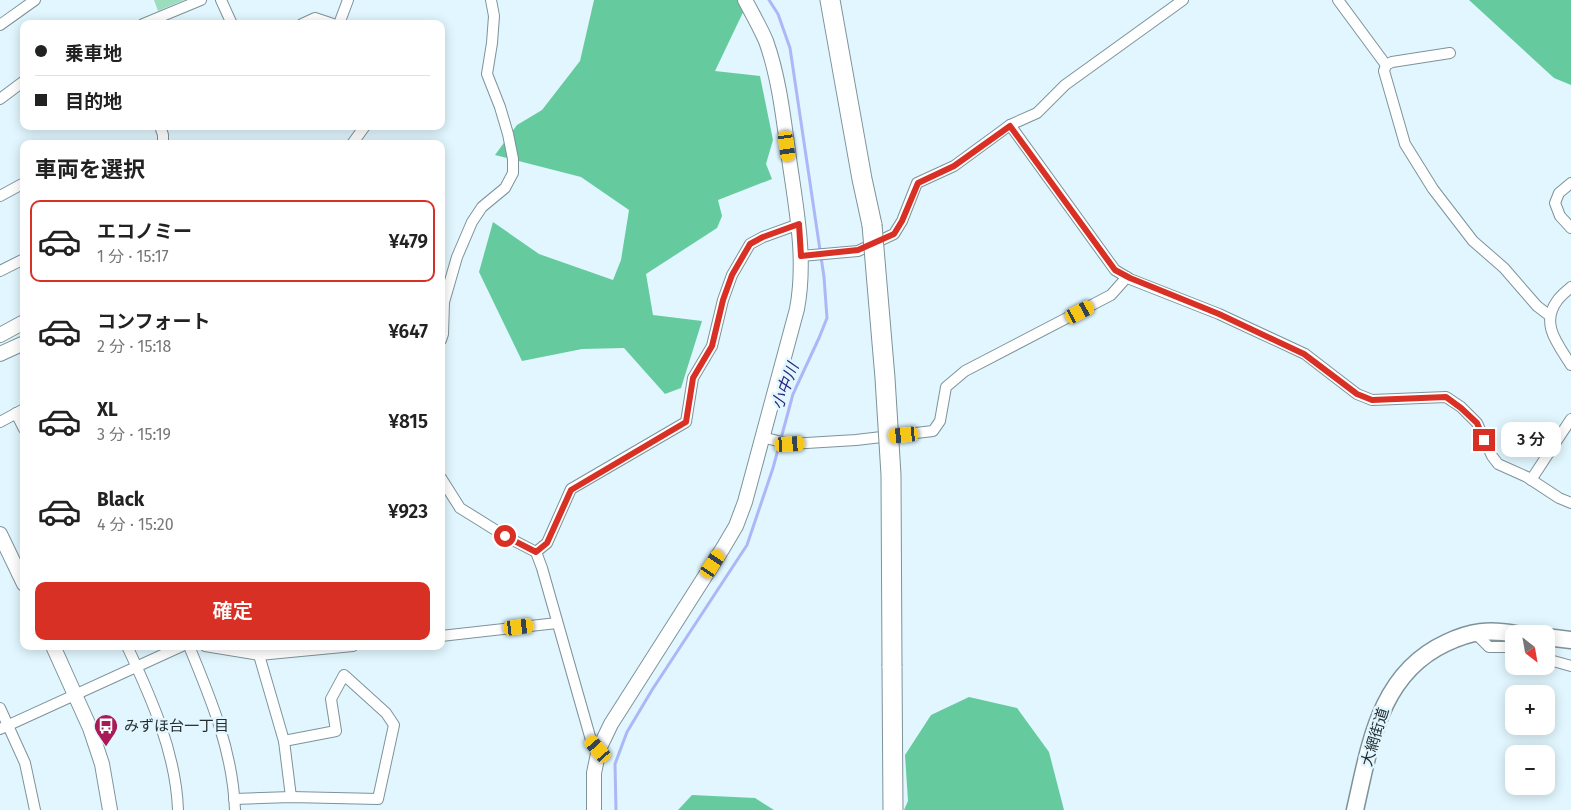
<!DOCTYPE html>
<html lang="ja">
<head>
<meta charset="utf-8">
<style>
	:root { --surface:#fff; --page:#f2f2f2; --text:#222; --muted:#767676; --line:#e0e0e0; --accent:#d93025 }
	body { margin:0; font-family:"Fira Sans","Noto Sans JP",sans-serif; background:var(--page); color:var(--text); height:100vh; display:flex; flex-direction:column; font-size:19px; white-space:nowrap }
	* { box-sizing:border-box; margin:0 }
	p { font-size:16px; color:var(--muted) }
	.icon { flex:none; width:28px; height:28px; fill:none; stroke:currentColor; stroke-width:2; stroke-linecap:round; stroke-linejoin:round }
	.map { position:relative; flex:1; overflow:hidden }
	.sheet { position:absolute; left:20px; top:140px; width:425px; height:510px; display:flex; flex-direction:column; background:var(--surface); border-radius:10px; box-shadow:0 2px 12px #0003 }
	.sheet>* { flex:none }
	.hud { position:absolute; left:20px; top:20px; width:425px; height:110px; border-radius:10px; box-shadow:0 2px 12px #0003; display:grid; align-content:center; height:110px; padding:0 15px; background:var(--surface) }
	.needle { width:32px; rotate:149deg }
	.fabs { position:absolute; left:1505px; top:625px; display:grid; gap:10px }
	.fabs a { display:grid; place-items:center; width:50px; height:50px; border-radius:10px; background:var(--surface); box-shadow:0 2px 12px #0003; font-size:25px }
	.end { position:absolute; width:22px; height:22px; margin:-11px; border:6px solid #d93025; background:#fff; box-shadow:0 0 0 2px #fff }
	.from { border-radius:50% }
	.bubble { position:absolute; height:35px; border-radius:10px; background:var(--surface); box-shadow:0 2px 12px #0003; font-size:16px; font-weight:600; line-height:35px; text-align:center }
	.car { position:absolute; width:15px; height:30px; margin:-15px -8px; border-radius:6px; box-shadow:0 0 4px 1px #0007; background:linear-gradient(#f5c518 24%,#345 0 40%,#f5c518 0 76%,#345 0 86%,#f5c518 0) }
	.hud b { display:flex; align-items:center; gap:18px; height:48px; font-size:19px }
	.hud b+b { border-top:1px solid var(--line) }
	.hud i { width:12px; height:12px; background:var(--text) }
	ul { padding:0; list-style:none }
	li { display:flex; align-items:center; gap:15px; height:82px; margin:0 10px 8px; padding:0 5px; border:2px solid transparent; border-radius:10px }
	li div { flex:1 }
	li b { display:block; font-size:19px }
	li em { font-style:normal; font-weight:600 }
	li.on { border-color:var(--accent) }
	li>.icon { width:45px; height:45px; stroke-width:1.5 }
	h2 { padding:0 15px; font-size:22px; line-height:60px }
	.primary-button { display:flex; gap:10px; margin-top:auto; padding:10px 15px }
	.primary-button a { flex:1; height:58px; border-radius:10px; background:var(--accent); color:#fff; font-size:20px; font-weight:600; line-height:58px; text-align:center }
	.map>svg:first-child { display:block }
	.green { fill:#9bddbd }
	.forest { fill:#65cb9e }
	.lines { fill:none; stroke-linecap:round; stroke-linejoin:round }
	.stream { stroke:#acb7f8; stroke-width:3 }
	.minor-casing { stroke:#7e9399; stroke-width:12 }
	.tertiary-casing { stroke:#7e9399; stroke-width:16 }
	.primary-casing { stroke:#7e9399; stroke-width:19 }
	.motorway-casing { stroke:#7e9399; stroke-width:21 }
	.minor { stroke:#fff; stroke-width:10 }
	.tertiary { stroke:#fff; stroke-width:14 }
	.primary { stroke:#fff; stroke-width:16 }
	.motorway { stroke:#fff; stroke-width:19 }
	.motorway-bridge-casing { stroke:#7e9399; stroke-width:21; stroke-linecap:butt }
	.motorway-bridge { stroke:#fff; stroke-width:19 }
	.route { stroke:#d93025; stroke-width:6 }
	.labels { text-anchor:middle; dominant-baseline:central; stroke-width:5; stroke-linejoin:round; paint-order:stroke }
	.poi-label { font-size:15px; fill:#232c2e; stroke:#e1f6fe; text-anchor:start }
	.street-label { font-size:15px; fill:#232c2e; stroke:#e1f6fe }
	.water-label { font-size:16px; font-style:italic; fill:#27237e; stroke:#e1f6fe }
</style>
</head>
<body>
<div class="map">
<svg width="1571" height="810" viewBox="0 0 1571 810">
	<rect width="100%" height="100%" fill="#e1f6fe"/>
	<polygon class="green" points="154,0 184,0 158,11"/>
	<g class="forest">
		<polygon points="594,0 744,0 747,4 715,71 760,76 773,140 766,164 772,179 718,200 722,216 717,228 646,274 653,315 702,321 681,388 665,394 624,348 582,349 522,361 479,272 493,222 539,254 613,280 621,260 629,210 581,177 495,155 517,125 542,110 580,61"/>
		<polygon points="1469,0 1571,0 1571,85 1554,78"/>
		<polygon points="969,697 1017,708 1049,752 1064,810 904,810 908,801 905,755 931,715"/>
		<polygon points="692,795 755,798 774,810 678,810"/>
	</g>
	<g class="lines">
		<polyline class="stream" points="616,810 615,764 627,732 652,690 747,545 773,468 793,394 819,338 827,318 824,277 790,48 778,14 769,0"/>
		<g class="minor-casing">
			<g id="minor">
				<polyline points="221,0 232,24"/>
				<polyline points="1338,0 1386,65"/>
				<polyline points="143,24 201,0"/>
				<polyline points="302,24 315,18 333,24"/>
				<polyline points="339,24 348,0"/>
				<polyline points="0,25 35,0"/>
				<polyline points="1450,53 1392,62 1386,65 1384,71 1405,144 1433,189 1473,241 1504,268 1537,306 1550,316"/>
				<polyline points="0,99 24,81"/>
				<polyline points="1010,125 1115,270 1130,279 1219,314 1305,354 1357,394 1372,400 1446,397 1461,407 1477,423 1492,456 1498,464 1527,477 1559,498 1571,503"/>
				<polyline points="160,126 163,135 163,144"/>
				<polyline points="352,144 365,126"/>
				<polyline points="1571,183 1559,193 1555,203 1560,216 1571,228"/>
				<polyline points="0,196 24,183"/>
				<polyline points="801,256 858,251 894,234 902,221 917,183 954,166 1010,125 1037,113 1065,85 1183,0"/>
				<polyline points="0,271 24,259"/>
				<path d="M1571 287C1567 291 1561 295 1557 301 1540 324 1558 344 1571 365"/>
				<polyline points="441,340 443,334 444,302 457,257 472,222 482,207 505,188 513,173 513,159 508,134 500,107 487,74 492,43 494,16 491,0"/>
				<polyline points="16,413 24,429"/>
				<polyline points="0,422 24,409"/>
				<polyline points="762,437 790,444 856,440 933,431 940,421 946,387 965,371 1111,295 1127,277"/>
				<polyline points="441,478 460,508 505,536 536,552 542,568 591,740 599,749"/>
				<polyline points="1531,480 1571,419"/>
				<polyline points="536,552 547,543 571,489 686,422 693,378 712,346 723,300 732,275 750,244 763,237 799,224"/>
				<polyline points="1474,632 1489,647 1514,647"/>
				<polyline points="441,636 557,623"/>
				<path d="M127 646C151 697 176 753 178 810"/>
				<path d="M189 646C211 699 233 752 235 810"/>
				<polyline points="205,646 259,655 353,646"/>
				<polyline points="259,655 284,741 291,797"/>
				<polyline points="1546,659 1571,666"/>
				<polyline points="0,708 25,763 35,810"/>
				<polyline points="0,729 182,646"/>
				<polyline points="234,799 291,797 378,799 394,725 386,713 344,675 331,699 336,731 284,741"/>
			</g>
		</g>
		<g class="tertiary-casing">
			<g id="tertiary">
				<polyline points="0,335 24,322"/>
				<polyline points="0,354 24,343"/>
				<polyline points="0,534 24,584"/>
				<polyline points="53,646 90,728 102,764 110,810"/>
				<path d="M594 810V773L599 749 611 724 723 548 736 526 745 502 797 309C806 261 797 213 790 165 784 124 780 80 766 41 760 27 752 13 745 0"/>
			</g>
		</g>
		<g class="primary-casing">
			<g id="primary">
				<polyline points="1546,637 1571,640"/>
				<path d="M1355 810C1370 745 1379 674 1446 643 1471 631 1489 629 1516 634"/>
			</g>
		</g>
		<g class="motorway-casing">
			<g id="motorway">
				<polyline points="830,0 862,179 872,225"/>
				<polyline points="892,666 893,810"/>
			</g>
		</g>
		<use href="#minor" class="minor"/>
		<use href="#tertiary" class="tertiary"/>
		<use href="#primary" class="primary"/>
		<use href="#motorway" class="motorway"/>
		<g class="motorway-bridge-casing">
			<polyline id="motorway-bridge" points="872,225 885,378 891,475 892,666"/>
		</g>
		<use href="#motorway-bridge" class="motorway-bridge"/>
	</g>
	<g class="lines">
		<polyline class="route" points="505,536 536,552 547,543 571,490 686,422 693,378 712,346 723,300 732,275 750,244 763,237 799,224 801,256 858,250 894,234 902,221 918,183 954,166 1010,126 1115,270 1130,278 1219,314 1304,354 1357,394 1372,400 1446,397 1461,408 1477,423 1484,440"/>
	</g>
	<defs>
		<g id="bus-pin" transform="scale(1.25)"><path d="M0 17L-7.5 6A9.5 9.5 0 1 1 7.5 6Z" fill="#a91a58" stroke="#e1f6fe"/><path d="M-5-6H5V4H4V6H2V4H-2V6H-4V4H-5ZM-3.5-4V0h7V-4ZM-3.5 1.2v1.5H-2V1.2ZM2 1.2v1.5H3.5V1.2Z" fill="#fff"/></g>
	</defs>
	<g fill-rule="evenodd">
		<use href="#bus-pin" x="106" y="726"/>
	</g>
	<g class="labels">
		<g class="poi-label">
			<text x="124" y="726">みずほ台一丁目</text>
		</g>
		<g class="street-label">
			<text transform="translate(1375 737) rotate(-73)">大網街道</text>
		</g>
		<g class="water-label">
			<text transform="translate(785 386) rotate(-69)">小中川</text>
		</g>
	</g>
</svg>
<div class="fabs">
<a><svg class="needle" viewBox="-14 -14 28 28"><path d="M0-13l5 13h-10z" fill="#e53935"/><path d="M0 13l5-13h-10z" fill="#767676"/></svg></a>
<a>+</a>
<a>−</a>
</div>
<i class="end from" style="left:505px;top:536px"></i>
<i class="end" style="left:1484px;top:440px"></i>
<div class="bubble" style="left:1501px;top:422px;width:60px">3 分</div>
<i class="car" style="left:787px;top:146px;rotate:172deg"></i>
<i class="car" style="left:1080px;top:312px;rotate:62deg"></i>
<i class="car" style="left:904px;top:435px;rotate:264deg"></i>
<i class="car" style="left:790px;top:444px;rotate:87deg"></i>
<i class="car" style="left:713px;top:564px;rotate:33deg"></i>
<i class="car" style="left:519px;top:627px;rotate:83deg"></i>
<i class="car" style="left:598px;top:749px;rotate:319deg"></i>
<div class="hud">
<b><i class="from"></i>乗車地</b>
<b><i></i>目的地</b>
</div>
<section class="sheet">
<h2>車両を選択</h2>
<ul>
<li class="on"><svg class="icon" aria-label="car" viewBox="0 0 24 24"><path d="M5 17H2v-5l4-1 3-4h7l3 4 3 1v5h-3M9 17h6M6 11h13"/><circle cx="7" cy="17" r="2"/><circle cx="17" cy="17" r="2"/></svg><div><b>エコノミー</b><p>1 分 · 15:17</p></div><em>¥479</em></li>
<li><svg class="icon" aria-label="car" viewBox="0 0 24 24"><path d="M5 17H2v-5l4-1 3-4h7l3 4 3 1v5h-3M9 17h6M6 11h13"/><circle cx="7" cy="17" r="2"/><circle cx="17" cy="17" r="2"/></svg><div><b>コンフォート</b><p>2 分 · 15:18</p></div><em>¥647</em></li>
<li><svg class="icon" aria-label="car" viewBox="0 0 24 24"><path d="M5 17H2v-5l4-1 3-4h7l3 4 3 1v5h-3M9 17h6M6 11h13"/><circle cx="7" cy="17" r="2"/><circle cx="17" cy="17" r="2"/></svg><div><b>XL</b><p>3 分 · 15:19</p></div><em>¥815</em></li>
<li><svg class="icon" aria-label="car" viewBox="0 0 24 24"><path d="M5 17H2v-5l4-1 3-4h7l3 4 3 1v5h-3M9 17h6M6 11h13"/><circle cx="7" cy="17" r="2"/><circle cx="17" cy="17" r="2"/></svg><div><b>Black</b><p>4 分 · 15:20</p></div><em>¥923</em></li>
</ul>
<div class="primary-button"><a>確定</a></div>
</section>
</div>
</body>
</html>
